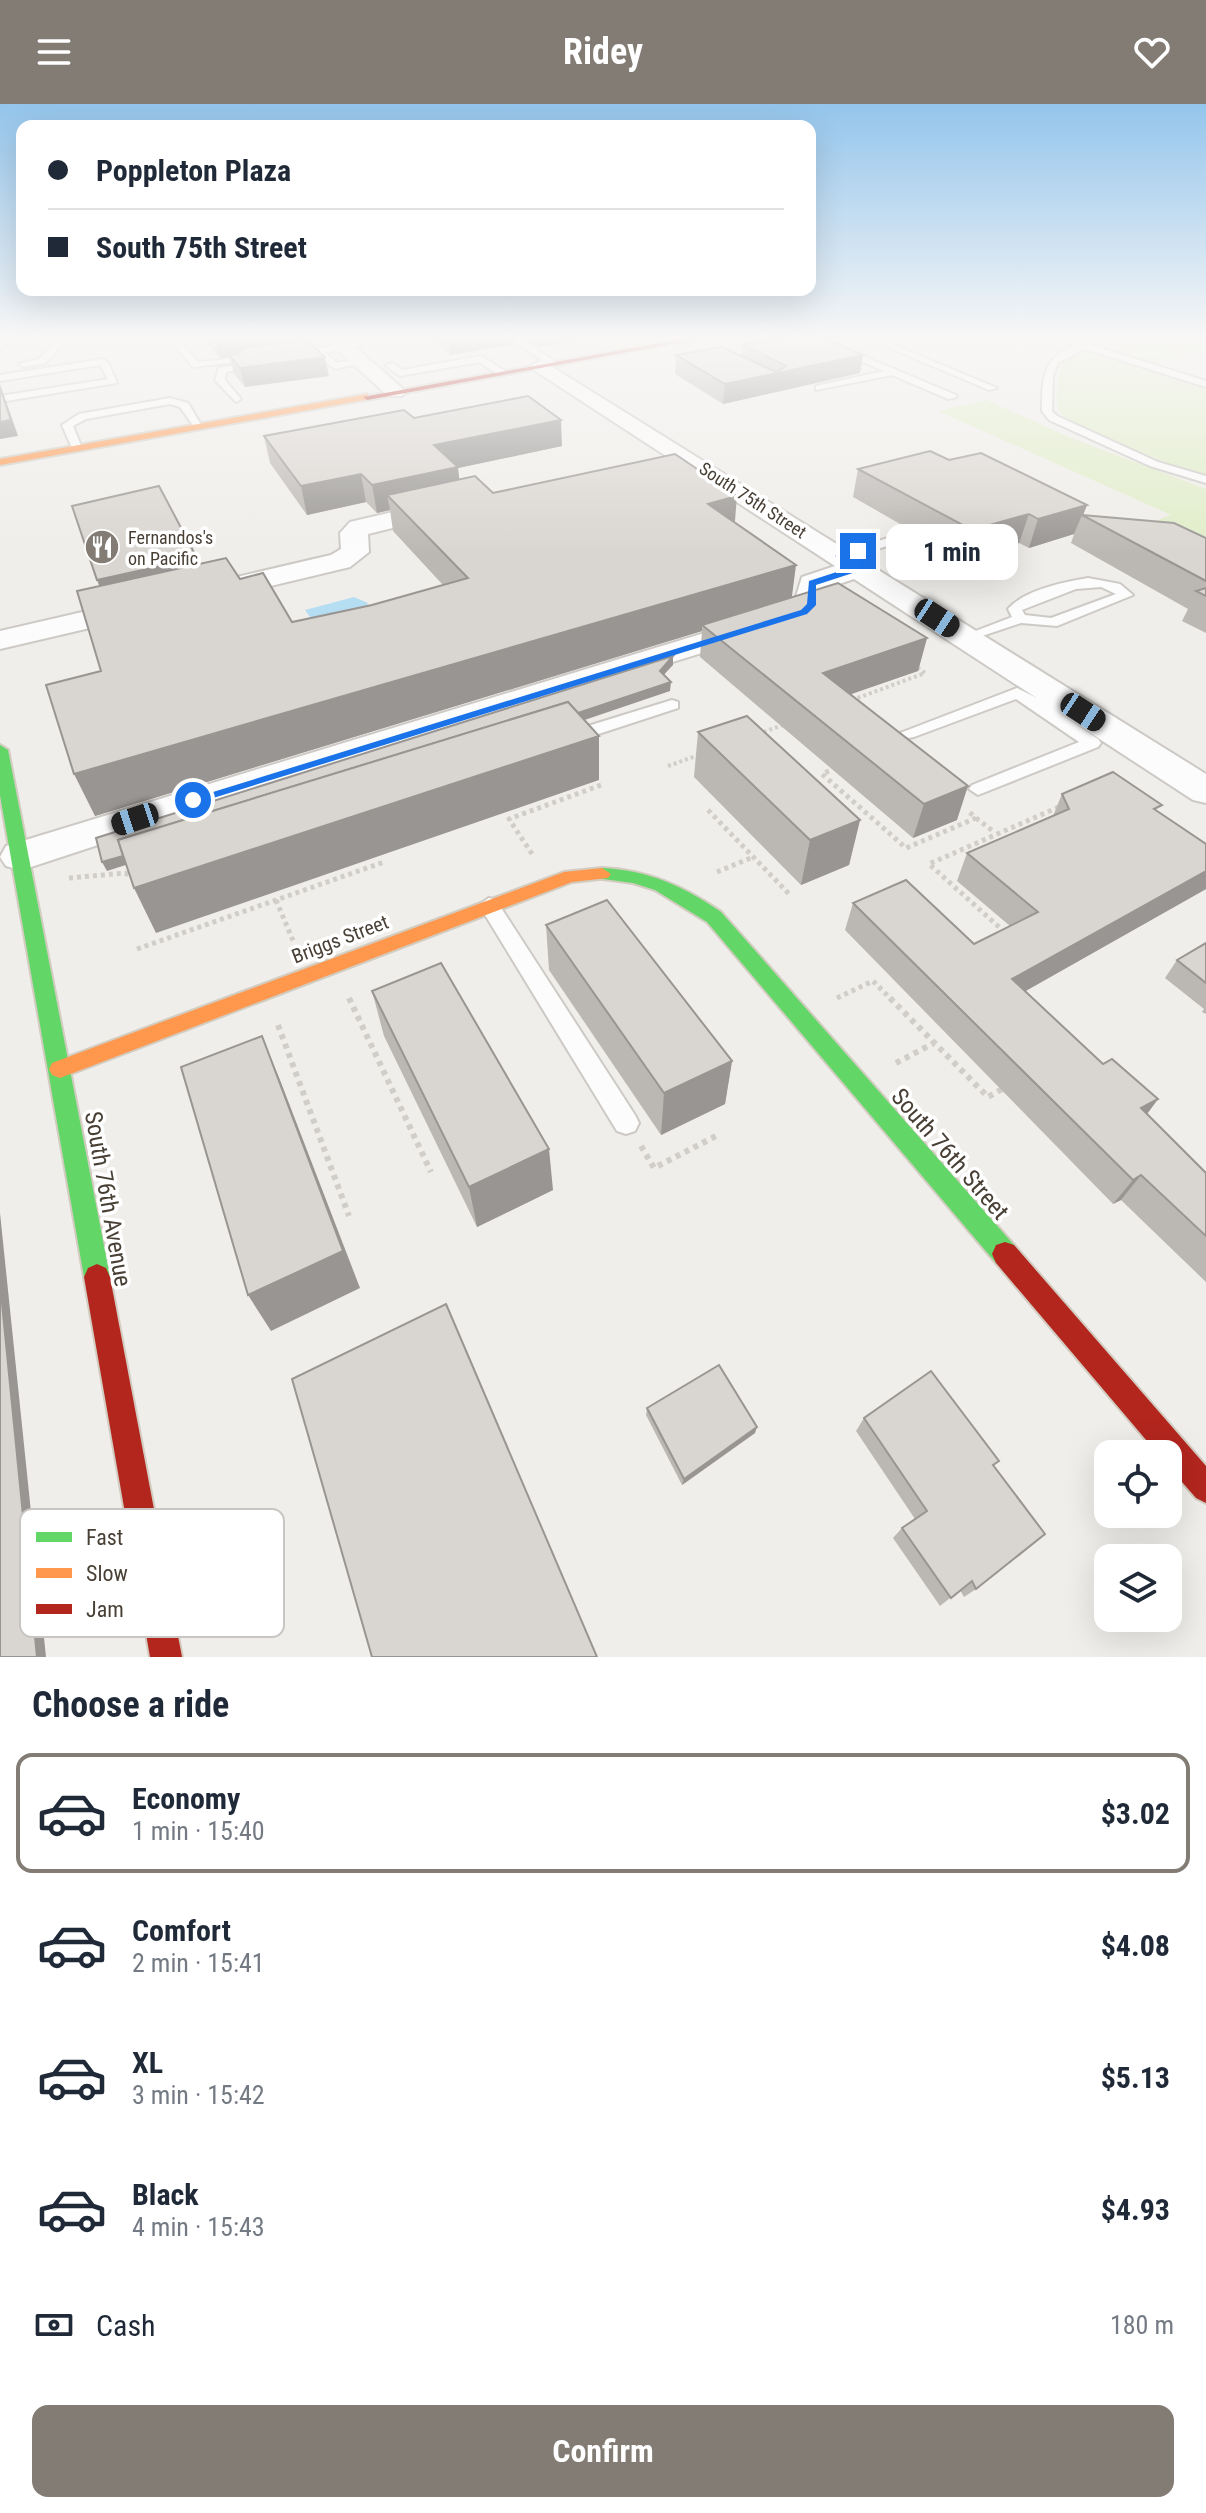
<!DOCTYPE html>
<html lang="en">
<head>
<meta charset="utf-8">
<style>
	:root { --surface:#fff; --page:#f6f6f7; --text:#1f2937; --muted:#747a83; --line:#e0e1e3; --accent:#837c74 }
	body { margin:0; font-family:"Roboto Condensed",sans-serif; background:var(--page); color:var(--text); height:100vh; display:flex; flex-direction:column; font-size:30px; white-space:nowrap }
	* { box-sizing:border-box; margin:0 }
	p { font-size:26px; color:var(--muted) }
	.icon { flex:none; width:44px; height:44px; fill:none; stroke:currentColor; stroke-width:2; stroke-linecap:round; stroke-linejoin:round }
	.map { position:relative; height:1553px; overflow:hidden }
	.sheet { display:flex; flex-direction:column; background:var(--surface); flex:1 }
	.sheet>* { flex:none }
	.guide { position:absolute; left:16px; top:16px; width:800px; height:176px; border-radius:16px; box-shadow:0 8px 32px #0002; display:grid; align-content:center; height:176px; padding:0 32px; background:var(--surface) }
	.buttons { position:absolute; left:1094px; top:1336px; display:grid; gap:16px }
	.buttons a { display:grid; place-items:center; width:88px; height:88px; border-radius:16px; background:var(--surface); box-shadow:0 8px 32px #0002; font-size:40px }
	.end { position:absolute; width:36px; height:36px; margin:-18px; border:10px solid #1a73e8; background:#fff; box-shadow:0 0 0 4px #fff }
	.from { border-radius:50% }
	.bubble { position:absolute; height:56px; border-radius:16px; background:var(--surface); box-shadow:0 8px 32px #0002; font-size:26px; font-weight:700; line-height:56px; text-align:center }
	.car { position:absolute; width:24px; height:48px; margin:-24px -12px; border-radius:10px; box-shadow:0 0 6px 2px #0007; background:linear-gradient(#222 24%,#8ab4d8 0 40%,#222 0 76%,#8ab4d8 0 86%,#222 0) }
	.guide b { display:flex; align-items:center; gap:28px; height:76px; font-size:30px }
	.guide b+b { border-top:2px solid var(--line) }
	.guide i { width:20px; height:20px; background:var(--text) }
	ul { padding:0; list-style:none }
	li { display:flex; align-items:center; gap:24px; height:120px; margin:0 16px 12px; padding:0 16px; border:4px solid transparent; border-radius:16px }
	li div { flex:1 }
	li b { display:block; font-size:30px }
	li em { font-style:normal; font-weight:700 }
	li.on { border-color:var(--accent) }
	li>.icon { width:72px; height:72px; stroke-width:1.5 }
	h2 { padding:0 32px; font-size:36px; line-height:96px }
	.pay { display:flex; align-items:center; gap:20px; height:88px; padding:0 32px; font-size:30px }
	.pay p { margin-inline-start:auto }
	.primary-button { display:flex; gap:16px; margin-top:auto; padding:16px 32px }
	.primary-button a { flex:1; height:92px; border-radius:16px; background:var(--accent); color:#fff; font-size:32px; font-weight:700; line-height:92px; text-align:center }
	header { display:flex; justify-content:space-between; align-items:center; height:104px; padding:0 32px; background:var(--accent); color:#fff; font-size:36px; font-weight:700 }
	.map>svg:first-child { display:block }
	.green { fill:#e0edc7 }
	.water { fill:#b6def2 }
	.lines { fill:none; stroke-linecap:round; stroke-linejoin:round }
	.lane-casing { stroke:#cdcac6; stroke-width:4 }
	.street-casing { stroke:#cdcac6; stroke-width:4 }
	.fast-casing { stroke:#d2ccc1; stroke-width:4 }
	.slow-casing { stroke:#d2ccc1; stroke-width:4 }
	.jam-casing { stroke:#d2ccc1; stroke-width:4 }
	.path-far3 { stroke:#d1ceca; stroke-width:2; stroke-dasharray:2 2; stroke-linecap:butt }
	.path-far2 { stroke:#d1ceca; stroke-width:4; stroke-dasharray:3 3; stroke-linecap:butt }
	.path-far1 { stroke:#d1ceca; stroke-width:5; stroke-dasharray:4 4; stroke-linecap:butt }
	.path { stroke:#d1ceca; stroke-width:6; stroke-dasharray:5 5; stroke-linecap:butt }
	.lane { fill:#fdfcfc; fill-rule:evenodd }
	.street { fill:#fdfcfc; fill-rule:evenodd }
	.fast { fill:#63d668; fill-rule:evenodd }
	.slow { fill:#ff974d; fill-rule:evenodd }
	.jam { fill:#b3261e; fill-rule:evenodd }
	.wall { fill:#bbb7b3 }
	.shaded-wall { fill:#989592 }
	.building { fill:#d9d5d0; stroke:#989592; stroke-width:2 }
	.route { fill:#1a73e8 }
	.labels { text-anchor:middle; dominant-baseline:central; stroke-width:7; stroke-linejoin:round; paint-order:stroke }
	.far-street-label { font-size:18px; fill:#483f35; stroke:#fff }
	.far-poi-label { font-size:18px; fill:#483f35; stroke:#fff; text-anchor:start }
	.street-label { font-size:20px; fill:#483f35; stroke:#fff }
	.near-street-label { font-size:24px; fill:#483f35; stroke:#fff }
	.key { fill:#fff; stroke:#c8c5c2; stroke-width:2 }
	.key-label { font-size:22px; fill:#483f35 }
</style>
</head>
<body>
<header><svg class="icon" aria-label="menu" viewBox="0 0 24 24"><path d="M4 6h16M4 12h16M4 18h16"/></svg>Ridey<svg class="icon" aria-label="heart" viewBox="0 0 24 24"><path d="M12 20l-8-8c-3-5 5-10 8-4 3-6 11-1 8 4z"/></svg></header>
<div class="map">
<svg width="1206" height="1553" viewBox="0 0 1206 1553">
	<rect width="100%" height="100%" fill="#f0eeea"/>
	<g class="green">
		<polygon points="1175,233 1206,233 1206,246 1156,258 1165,263 1102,243 1117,246"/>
		<path d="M1078 249 1100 250 1206 284V372C1181 364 1078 328 1063 312 1054 303 1057 287 1058 276 1058 263 1065 253 1078 249Z"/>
		<polygon points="986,296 1069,333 1206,385 1206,461 1130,426 1171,411 938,307"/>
	</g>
	<polygon class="water" points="354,493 368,499 366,504 312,516 305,506"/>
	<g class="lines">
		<g class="lane-casing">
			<g id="lane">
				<polygon points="4,233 13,233 0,245 0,237"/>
				<polygon points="61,233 70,233 45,259 24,263 19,260 39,255"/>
				<polygon points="179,233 190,233 181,239 198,258 258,252 263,255 193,263 172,238"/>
				<polygon points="366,233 376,235 344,246 289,253 284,250 346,240"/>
				<polygon points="508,233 518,233 559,260 551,262"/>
				<polygon points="722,233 733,233 754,243 770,244 753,249"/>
				<polygon points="864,233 875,233 997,284 989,286"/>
				<path d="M1053 233H1066L1206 277V283L1085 245 1058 259 1053 272 1052 307 1057 312 1158 358 1206 372V379L1150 362 1049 316 1042 307C1042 276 1042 252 1076 242Z"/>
				<polygon points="837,241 956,291 957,293 948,295 892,271 816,286 816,282 884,267 834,246"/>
				<polygon points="318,248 324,248 337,259 361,255 366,258 335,265 318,252"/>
				<polygon points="481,252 505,267 505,271 499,271 479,258 400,272 385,261 393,259 402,266"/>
				<polygon points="103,255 108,258 117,279 0,298 0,292 108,275 100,261 0,277 0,271"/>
				<polygon points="241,260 244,265 226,268 225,276 241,295 236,298 215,276 219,264"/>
				<polygon points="170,294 188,299 203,324 195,324 180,303 170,300 86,315 73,322 82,344 77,347 72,344 62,321 79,310"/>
				<polygon points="906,428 912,432 911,435 840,456 833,452"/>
				<path d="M1088 474 1120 480 1133 491 1057 522 1021 519 967 537 960 533 1012 513 1008 505C1024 486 1064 478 1088 474ZM1101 483 1116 490 1051 514 1025 511 1022 506 1076 485Z"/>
				<polygon points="1017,584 1037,594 1065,589 1065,595 1048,601 1098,635 1101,639 1098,643 978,691 969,685 972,681 1079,638 1016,595 914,633 908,634 900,629"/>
				<polygon points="672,596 678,598 678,604 574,638 562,638 559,634 562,630"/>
				<polygon points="489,794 496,796 635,1011 639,1019 635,1027 626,1030 617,1027 479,801"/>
			</g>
		</g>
		<g class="street-casing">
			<g id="street">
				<polygon points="324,233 344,233 402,284 405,288 402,292 388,292"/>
				<polygon points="541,256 1206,670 1206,699 1193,696 854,475 827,484 827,501 815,514 369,652 34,762 20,766 6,762 0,753 6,742 793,502 802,473 835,462 534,266 531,262"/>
				<polygon points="448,395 461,403 457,408 368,430 369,448 350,463 212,496 202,493 197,487 202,481 331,451 341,445 340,429 350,418"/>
				<polygon points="143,494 154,497 158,503 154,509 0,545 0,527"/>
			</g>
		</g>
		<g class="fast-casing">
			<g id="fast">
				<polygon points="0,641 8,646 110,1173 106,1182 97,1186 88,1182 84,1173 0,691"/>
				<path d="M602 764C647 766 684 782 721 808L1014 1141 1018 1150 1014 1159 1005 1162 996 1159 707 818 655 786 633 779 596 774 593 770Z"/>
			</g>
		</g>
		<g class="slow-casing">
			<g id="slow">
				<polygon points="367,290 370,295 0,361 0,355"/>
				<polygon points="602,764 611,770 608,774 572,778 60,974 52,971 49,965 52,959 564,768"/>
			</g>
		</g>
		<g class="jam-casing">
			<g id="jam">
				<polygon points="693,233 710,233 367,296 363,293"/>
				<polygon points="1005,1138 1014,1141 1206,1362 1206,1399 1196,1394 1168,1362 1168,1350 1158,1350 996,1159 992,1150 996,1141"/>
				<polygon points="97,1160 106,1164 110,1173 182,1553 150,1553 84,1173 88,1164"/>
			</g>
		</g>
		<g class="path-far3">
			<polyline points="1159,240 1191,233"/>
			<polyline points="1168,243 1206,238"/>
		</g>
		<g class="path-far2">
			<polyline points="852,596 925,569 915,562"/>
			<polyline points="758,630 786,620"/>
			<polyline points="668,662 699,651"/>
		</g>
		<g class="path-far1">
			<polyline points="829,667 822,670 906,744 976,714 968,707"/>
			<polyline points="708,706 791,792"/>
			<polyline points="976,714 994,728"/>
			<polyline points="532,750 509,715 601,681"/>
			<polyline points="717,768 753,753"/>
			<polyline points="69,774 125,769 133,773"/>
			<polyline points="276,796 294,839"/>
			<polyline points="999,823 929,760 1061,702"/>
			<polyline points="137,845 384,758"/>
			<polyline points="837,894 873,877 892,896"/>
		</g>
		<g class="path">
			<polyline points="349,894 431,1068"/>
			<polyline points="890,894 988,993 1004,984"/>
			<polyline points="278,921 349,1112"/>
			<polyline points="896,959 934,939"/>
			<polyline points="641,1042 654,1064 716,1032"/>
		</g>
		<use href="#lane" class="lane"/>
		<use href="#street" class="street"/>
		<use href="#fast" class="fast"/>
		<use href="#slow" class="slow"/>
		<use href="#jam" class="jam"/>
	</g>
	<g class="wall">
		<polygon points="202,233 322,233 322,234 307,236 329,272 245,283 234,270 229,253 220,254"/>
		<polygon points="428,233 513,233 514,240 450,251"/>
		<polygon points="523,233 585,233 585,235 538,243"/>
		<polygon points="742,240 863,251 860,269 723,300 675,270 676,251 741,252"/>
		<polygon points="414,314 562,342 458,364 459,376 493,389 735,418 792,494 927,534 918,567 850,590 957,716 913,734 700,553 702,527 95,712 101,567 100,482 197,454 199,460 240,475 292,518 372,501 443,481 393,427 390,406 377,409 366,398 307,411 270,359 264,332"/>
		<polygon points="949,356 1087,401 1083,411 1206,434 1206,529 1182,517 1188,505 1071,439 1074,430 1029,444 1019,439 963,456 853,393 858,365"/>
		<polygon points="698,628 860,716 849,761 801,781 694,673"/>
		<polygon points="1062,690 1159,708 1206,740 1206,785 1025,887 1103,960 1158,995 1147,1010 1206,1069 1206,1178 1121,1096 1113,1100 845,826 853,799 974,840 1010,822 957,777 967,749 1053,712"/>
		<polygon points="546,821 732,957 725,1000 661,1031 549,866"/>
		<polygon points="1206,839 1206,910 1202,908 1204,905 1165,874 1177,856"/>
		<polygon points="372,887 553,1086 477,1123 384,932"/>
		<polygon points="647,1304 755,1329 682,1381 646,1311"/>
		<polygon points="864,1314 993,1362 976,1485 964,1493 960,1486 940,1502 893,1434 902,1424 915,1415 856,1327"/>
	</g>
	<g class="shaded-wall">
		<polygon points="232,233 322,233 322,234 297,238 298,243 220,254 215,235"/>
		<polygon points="449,233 513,233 514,240 450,251"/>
		<polygon points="538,233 585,233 585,235 538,243"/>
		<polygon points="863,251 860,269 723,300 725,280"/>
		<polygon points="325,253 329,272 245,283 240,264"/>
		<polygon points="0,280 18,332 0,335"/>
		<polygon points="561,316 562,342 458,364 461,391 387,391 390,406 377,409 372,381 434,341"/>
		<polygon points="361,370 366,398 307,411 301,382"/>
		<polygon points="737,392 734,429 708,400"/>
		<polygon points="1087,401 1083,411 1082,411 1074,430 1029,444 1038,415"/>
		<polygon points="1029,410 1019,439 963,456 972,426"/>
		<polygon points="197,454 204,477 106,499 97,476"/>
		<polygon points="796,461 791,500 702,521 702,527 95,712 74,670"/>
		<polygon points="927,534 918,567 817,602 823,569"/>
		<polygon points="673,552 673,561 659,576 660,567"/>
		<polygon points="671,578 670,587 558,625 132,759 107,767 102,758 555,617"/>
		<polygon points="599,632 599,676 156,829 134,784"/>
		<polygon points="968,682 957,716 913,734 924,700"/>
		<polygon points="860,716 849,761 801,781 810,736"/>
		<polygon points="1206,767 1206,785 999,902 1012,875"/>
		<polygon points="262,932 280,976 360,1184 271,1227 248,1191"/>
		<polygon points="732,957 725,1000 661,1031 664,989"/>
		<polygon points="1158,995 1139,1021 1141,1004"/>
		<polygon points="549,1045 553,1086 477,1123 469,1083"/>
		<polygon points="1141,1071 1121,1096 1113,1100 1133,1076"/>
		<polygon points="0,1109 46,1553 37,1553 0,1179"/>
		<polygon points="757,1323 755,1329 682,1381 684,1375"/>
	</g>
	<g class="building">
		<polygon points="213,233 232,233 215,235"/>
		<polygon points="790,233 822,233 863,251 725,280 676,251 722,243 776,268 786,262 742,240"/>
		<polygon points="306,236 325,253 240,264 229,251 240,249 242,244"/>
		<polygon points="0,284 11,316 0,318"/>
		<polygon points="528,292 561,316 434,341 458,363 372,381 361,370 301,382 264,332 404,306 414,314"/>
		<polygon points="930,347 949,356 981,349 1087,401 1038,415 1029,410 972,426 858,365"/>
		<polygon points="675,350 737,392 708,400 796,461 74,670 46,581 101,567 77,487 226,454 240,475 263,469 292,518 372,501 468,474 387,391 475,372 493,389"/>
		<polygon points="159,382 197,454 97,476 72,402"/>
		<polygon points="1082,411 1174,419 1206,434 1206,477"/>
		<polygon points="838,479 927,534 823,569 968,682 924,700 702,521"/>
		<polygon points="1206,484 1206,492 1196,487"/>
		<polygon points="673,552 660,567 671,578 578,609 568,598 118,736 123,752 102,758 96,734"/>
		<polygon points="568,598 599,632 134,784 118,736"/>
		<polygon points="747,612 860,716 810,736 698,628"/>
		<polygon points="1113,668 1162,701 1154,705 1206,740 1206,767 1012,875 1103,960 1112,955 1158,995 1141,1004 1206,1069 1206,1132 1141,1071 1133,1076 853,799 906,776 974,840 1038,808 967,749 1069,705 1062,690"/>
		<polygon points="607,796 732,957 664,989 546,821"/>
		<polygon points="1206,839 1206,879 1177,856"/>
		<polygon points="441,859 549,1045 469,1083 372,887"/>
		<polygon points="262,932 343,1147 248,1191 181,963"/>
		<polygon points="0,1179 37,1553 0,1553"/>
		<polygon points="446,1200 597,1553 372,1553 292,1275"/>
		<polygon points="719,1261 757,1323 684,1375 647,1304"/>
		<polygon points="931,1267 999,1357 993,1361 1045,1430 976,1485 972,1477 951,1494 902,1424 927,1407 864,1314"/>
	</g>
	<linearGradient id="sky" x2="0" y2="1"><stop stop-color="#94c5ec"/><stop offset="0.52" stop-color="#f8f7f6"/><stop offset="1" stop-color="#f8f7f6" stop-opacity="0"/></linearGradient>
	<rect width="1206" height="450" fill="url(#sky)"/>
	<polygon class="route" points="861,445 861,448 847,452 862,466 816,481 816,501 807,510 197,699 187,696 801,506 807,500 809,477 852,463 835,452"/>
	<defs>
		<g id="restaurant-disc" transform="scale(1.8)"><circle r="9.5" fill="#837c74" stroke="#fff"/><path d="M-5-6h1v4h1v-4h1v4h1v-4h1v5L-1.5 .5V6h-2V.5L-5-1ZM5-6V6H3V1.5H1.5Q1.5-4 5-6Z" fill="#fff"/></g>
	</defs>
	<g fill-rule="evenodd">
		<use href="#restaurant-disc" x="102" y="443"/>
	</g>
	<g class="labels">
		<g class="far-street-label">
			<text transform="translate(753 396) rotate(33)">South 75th Street</text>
		</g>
		<g class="far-poi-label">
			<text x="128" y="433">Fernandos's<tspan x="128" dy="21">on Pacific</tspan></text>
		</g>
		<g class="street-label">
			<text transform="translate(340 835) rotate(-21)">Briggs Street</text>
		</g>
		<g class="near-street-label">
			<text transform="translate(950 1050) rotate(49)">South 76th Street</text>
			<text transform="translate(108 1095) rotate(80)">South 76th Avenue</text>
		</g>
	</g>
	<rect x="20" y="1405" width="264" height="128" rx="12" class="key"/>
	<rect x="36" y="1428" width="36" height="10" fill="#63d668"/>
	<rect x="36" y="1464" width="36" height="10" fill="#ff974d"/>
	<rect x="36" y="1500" width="36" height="10" fill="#b3261e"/>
	<g class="key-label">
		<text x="86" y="1441">Fast</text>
		<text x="86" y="1477">Slow</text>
		<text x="86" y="1513">Jam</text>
	</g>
</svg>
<div class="buttons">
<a><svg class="icon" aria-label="locate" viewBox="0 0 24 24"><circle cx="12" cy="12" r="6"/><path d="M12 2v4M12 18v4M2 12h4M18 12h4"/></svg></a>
<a><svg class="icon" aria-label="layers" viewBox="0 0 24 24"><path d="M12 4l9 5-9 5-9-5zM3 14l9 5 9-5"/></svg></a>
</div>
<i class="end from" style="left:193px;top:696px"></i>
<i class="end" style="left:858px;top:447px"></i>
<div class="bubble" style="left:886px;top:420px;width:132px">1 min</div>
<i class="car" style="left:937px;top:514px;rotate:123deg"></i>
<i class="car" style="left:1083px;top:608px;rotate:123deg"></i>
<i class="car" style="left:135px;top:715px;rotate:252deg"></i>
<div class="guide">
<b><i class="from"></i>Poppleton Plaza</b>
<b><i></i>South 75th Street</b>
</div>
</div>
<section class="sheet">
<h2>Choose a ride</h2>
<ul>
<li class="on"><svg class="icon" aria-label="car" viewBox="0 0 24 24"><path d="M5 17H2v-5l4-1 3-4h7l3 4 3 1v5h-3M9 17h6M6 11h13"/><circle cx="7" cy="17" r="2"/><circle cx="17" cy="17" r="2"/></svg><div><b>Economy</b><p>1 min · 15:40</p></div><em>$3.02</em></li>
<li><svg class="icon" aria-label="car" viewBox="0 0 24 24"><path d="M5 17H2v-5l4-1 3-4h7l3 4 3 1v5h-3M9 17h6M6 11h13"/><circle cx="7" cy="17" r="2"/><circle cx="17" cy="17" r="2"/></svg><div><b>Comfort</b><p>2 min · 15:41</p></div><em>$4.08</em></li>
<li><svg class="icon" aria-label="car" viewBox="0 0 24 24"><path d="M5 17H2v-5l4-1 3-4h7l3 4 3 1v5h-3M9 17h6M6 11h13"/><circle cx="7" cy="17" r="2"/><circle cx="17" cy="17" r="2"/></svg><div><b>XL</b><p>3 min · 15:42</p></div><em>$5.13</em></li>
<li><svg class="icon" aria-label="car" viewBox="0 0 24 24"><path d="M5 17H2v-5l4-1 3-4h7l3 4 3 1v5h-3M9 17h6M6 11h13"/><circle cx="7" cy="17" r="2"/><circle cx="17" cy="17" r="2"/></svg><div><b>Black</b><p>4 min · 15:43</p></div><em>$4.93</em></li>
</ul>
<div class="pay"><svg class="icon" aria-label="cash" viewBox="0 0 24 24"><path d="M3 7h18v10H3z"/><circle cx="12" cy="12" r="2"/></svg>Cash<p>180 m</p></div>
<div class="primary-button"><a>Confirm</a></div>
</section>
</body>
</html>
